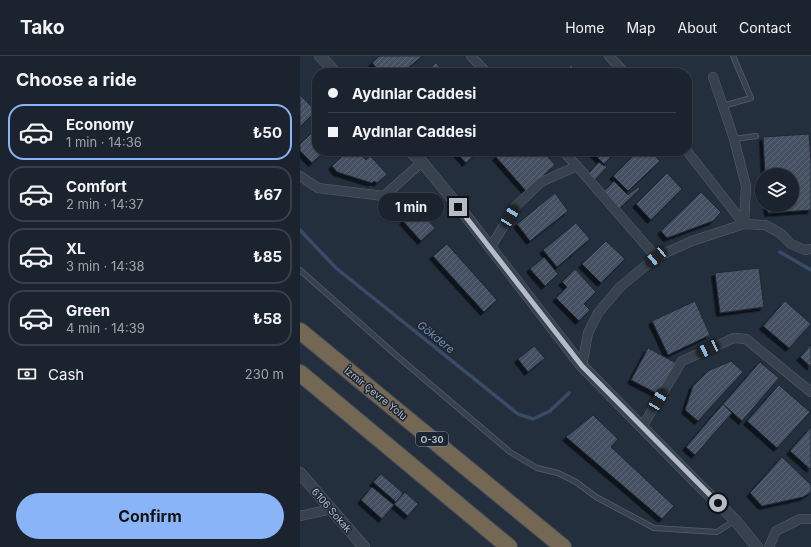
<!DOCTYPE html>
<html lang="en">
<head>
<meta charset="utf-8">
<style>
	:root { --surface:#1b232e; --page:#282f3a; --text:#f1f3f6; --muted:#a0a4aa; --line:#39404a; --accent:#8ab4f8 }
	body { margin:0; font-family:Inter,sans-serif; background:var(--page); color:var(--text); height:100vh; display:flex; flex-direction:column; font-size:15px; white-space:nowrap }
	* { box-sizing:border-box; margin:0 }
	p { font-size:13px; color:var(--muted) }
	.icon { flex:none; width:22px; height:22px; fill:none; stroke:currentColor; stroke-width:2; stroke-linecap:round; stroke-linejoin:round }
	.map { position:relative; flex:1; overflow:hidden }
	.sheet { display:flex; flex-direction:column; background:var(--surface); width:300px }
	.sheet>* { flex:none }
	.hud { position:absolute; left:12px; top:12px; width:380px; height:88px; border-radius:16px; box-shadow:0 1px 3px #0004,0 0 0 1px var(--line); display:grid; align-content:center; height:88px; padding:0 16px; background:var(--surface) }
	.controls { position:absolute; left:455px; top:112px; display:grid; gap:8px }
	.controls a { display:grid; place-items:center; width:44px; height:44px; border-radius:50%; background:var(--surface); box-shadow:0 1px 3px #0004,0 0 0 1px var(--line); font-size:20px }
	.end { position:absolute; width:18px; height:18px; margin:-9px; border:5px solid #b4bcc9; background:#111; box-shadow:0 0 0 2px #111 }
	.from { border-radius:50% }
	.bubble { position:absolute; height:28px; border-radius:14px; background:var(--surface); box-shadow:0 1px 3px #0004,0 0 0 1px var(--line); font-size:13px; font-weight:700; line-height:28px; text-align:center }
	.car { position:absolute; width:12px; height:24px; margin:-12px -6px; border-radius:5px; box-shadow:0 0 3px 1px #0007; background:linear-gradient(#222 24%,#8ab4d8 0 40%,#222 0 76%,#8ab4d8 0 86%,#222 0) }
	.hud b { display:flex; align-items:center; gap:14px; height:38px; font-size:15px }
	.hud b+b { border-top:1px solid var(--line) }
	.hud i { width:10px; height:10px; background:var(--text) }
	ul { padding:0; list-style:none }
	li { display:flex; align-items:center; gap:12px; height:56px; margin:0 8px 6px; padding:0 8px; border:2px solid var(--line); border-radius:16px }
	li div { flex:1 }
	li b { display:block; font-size:15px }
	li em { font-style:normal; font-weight:700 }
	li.active { border-color:var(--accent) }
	li>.icon { width:36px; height:36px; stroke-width:1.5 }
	h2 { padding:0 16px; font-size:18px; line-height:48px }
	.pay { display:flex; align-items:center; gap:10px; height:44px; padding:0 16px; font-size:15px }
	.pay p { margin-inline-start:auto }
	.cta { display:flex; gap:8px; margin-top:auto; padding:8px 16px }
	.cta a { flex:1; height:46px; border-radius:24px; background:var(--accent); color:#111; font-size:16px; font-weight:700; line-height:46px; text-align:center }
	header { display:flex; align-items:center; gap:24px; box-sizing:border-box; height:56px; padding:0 20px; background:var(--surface); border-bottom:1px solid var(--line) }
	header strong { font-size:19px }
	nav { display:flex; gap:22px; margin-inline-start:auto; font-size:14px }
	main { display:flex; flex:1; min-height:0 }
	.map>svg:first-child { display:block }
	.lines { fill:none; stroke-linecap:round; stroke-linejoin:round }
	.stream { stroke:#394c67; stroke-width:3.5 }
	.building { fill:url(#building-hatch); stroke:#1f2835; filter:url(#shadow) }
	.service-casing { stroke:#565f6c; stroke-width:6 }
	.minor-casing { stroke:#565f6c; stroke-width:10 }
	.tertiary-casing { stroke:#565f6c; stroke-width:12 }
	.motorway-casing { stroke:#434c59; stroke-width:18 }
	.service { stroke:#38414e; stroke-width:4.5 }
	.minor { stroke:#38414e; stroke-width:9 }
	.tertiary { stroke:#38414e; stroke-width:11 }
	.motorway { stroke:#746855; stroke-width:16 }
	.route { stroke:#b4bcc9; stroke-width:5 }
	.labels { text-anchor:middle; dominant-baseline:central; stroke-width:3; stroke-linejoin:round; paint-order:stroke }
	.shield { fill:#1d2633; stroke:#878f9c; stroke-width:1 }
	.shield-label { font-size:9px; font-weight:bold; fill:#b4bcc9 }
	.street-label { font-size:10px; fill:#b4bcc9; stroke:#1d2633 }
	.water-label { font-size:11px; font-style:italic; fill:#7c92b1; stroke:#1d2633 }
</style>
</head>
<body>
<header>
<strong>Tako</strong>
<nav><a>Home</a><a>Map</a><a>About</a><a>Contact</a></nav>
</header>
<main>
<section class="sheet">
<h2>Choose a ride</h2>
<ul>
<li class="active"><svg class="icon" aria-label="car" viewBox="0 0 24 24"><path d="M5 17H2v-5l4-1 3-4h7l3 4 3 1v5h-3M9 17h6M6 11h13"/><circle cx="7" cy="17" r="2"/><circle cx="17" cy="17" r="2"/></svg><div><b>Economy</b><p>1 min · 14:36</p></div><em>₺50</em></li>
<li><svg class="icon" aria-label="car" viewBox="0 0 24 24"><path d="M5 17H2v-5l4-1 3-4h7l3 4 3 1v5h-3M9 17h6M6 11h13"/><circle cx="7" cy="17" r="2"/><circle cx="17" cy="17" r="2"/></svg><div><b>Comfort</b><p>2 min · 14:37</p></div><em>₺67</em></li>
<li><svg class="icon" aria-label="car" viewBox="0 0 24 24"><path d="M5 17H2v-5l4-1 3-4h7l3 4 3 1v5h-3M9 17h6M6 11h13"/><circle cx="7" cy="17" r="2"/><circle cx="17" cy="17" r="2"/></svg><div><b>XL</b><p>3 min · 14:38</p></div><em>₺85</em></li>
<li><svg class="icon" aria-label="car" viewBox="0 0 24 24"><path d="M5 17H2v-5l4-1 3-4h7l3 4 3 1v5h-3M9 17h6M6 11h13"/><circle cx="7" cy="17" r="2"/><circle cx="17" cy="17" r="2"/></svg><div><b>Green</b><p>4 min · 14:39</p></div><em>₺58</em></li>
</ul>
<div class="pay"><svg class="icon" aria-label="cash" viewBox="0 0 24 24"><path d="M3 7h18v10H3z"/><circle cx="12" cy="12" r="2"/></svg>Cash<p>230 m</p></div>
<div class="cta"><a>Confirm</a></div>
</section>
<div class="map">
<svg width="511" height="491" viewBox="0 0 511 491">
	<defs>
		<pattern id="building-hatch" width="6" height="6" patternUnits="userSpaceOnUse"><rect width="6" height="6" fill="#455162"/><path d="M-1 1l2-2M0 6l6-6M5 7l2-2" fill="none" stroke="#5d6877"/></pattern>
		<filter id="shadow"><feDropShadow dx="-3.5" dy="3.5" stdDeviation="0" flood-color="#0009"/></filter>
	</defs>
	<rect width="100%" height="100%" fill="#242f3e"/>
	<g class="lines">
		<g class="stream">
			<polyline points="0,174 36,212 218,358 233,363 250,355 269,337"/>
			<polyline points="480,196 511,214"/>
		</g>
	</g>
	<g class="building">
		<polygon points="79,0 122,0 102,17 81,17 72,7"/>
		<polygon points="136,7 145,17 125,17"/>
		<polygon points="271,9 278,17 263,17"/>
		<polygon points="0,39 16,55 0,71"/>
		<polygon points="17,72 17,95 25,95 12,107 0,95 0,88"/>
		<polygon points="509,78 511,106 511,154 468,157 467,149 492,149 492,119 465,119 463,81"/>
		<polygon points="48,95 58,95 66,104 70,100 87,118 77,127 74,125 72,127 37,116 32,110"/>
		<polygon points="155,95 179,95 166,107"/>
		<polygon points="202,95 243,95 255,109 226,135 196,101"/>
		<polygon points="269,95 283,95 274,104 267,97"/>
		<polygon points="291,95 317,95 304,108"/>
		<polygon points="338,95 350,95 360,105 328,135 313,120"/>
		<polygon points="299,106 304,110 305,109 307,111 294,125 287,119"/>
		<polygon points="367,117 382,133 351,164 336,148"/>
		<polygon points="314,125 328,139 338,131 340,133 318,154 302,137"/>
		<polygon points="401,136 421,156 413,165 367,182 361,175"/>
		<polygon points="255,137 268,155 230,185 217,168"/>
		<polygon points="117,152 135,172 121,185 103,165"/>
		<polygon points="276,167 290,183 257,211 243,194"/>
		<polygon points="306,185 325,203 301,227 282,208"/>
		<polygon points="147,188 197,244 184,256 133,200"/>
		<polygon points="244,201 258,218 245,230 230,213"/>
		<polygon points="459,212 464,251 420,257 415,217"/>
		<polygon points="275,213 296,236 284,248 290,254 279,265 256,242 267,231 262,226"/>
		<polygon points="395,245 410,279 368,299 352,265"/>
		<polygon points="485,245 511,268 489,292 463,270"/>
		<polygon points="511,289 511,311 500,301"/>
		<polygon points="234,290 245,302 228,316 218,303"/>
		<polygon points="348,292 376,307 360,339 331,324"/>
		<polygon points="431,305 443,316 398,365 385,354 393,330 408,315"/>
		<polygon points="460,306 479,322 442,365 423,348"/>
		<polygon points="479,329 510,356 477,392 447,365"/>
		<polygon points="423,348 432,357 395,399 386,391"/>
		<polygon points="293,359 318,383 311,391 374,450 362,463 266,381"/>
		<polygon points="511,371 511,412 510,413 490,395"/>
		<polygon points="482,401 511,429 511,436 503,441 462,450 450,437"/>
		<polygon points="81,418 103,437 96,446 73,426"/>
		<polygon points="72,431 94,449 82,463 61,444"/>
		<polygon points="105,436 118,448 108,460 94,448"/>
	</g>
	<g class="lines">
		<g class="service-casing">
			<g id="service">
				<polyline points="423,50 451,42 433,0"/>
				<polyline points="434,83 456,80"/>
				<polyline points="0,214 97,300 210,396 237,412 258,417 276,426 296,441 354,472 417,476 434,465"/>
			</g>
		</g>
		<g class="minor-casing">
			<g id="minor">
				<polyline points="171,0 187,17"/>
				<polyline points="309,0 325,17"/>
				<polyline points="413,21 434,83 446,130 444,168"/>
				<polyline points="263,95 277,110 356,201"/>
				<polyline points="387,95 444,168"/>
				<polyline points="0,120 18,132 84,140 122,106"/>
				<polyline points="190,192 216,150 241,126 277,110"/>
				<polyline points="282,310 288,277 298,257 320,231 356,201 392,185 444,168 465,169 480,177 491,188 505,194 511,193"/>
				<polyline points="342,371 382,305 434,282 446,283 511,336"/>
				<polyline points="0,460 31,453"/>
				<polyline points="469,491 476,475 500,463 511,463"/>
			</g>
		</g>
		<g class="tertiary-casing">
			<g id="tertiary">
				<polyline points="20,0 36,17"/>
				<polyline points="110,95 122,106 159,151 282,310 400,430 435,464 457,491"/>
				<polyline points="0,417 64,491"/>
			</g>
		</g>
		<g class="motorway-casing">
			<g id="motorway">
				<polyline points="0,275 263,491"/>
				<polyline points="0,317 209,491"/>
			</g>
		</g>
		<use href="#service" class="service"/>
		<use href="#minor" class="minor"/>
		<use href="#tertiary" class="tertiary"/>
		<use href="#motorway" class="motorway"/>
	</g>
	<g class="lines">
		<polyline class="route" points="158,151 282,310 418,447"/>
	</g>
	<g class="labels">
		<rect class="shield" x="116" y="376" width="32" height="14" rx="3"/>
		<g class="shield-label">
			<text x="132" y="383">O-30</text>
		</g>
		<g class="street-label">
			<text transform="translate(76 337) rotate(39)">İzmir Çevre Yolu</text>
			<text transform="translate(32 454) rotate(49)">6106 Sokak</text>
		</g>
		<g class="water-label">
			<text transform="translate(136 281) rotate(39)">Gökdere</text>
		</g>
	</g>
</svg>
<div class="controls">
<a><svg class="icon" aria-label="layers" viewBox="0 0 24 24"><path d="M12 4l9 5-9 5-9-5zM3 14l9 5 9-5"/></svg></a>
</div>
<i class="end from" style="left:418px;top:447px"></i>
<i class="end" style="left:158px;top:151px"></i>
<div class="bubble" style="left:78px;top:137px;width:66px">1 min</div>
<i class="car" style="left:210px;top:160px;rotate:31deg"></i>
<i class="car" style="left:356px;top:201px;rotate:230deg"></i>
<i class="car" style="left:408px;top:293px;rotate:245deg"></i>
<i class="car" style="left:358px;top:344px;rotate:31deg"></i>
<div class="hud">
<b><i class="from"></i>Aydınlar Caddesi</b>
<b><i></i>Aydınlar Caddesi</b>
</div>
</div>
</main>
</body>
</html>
